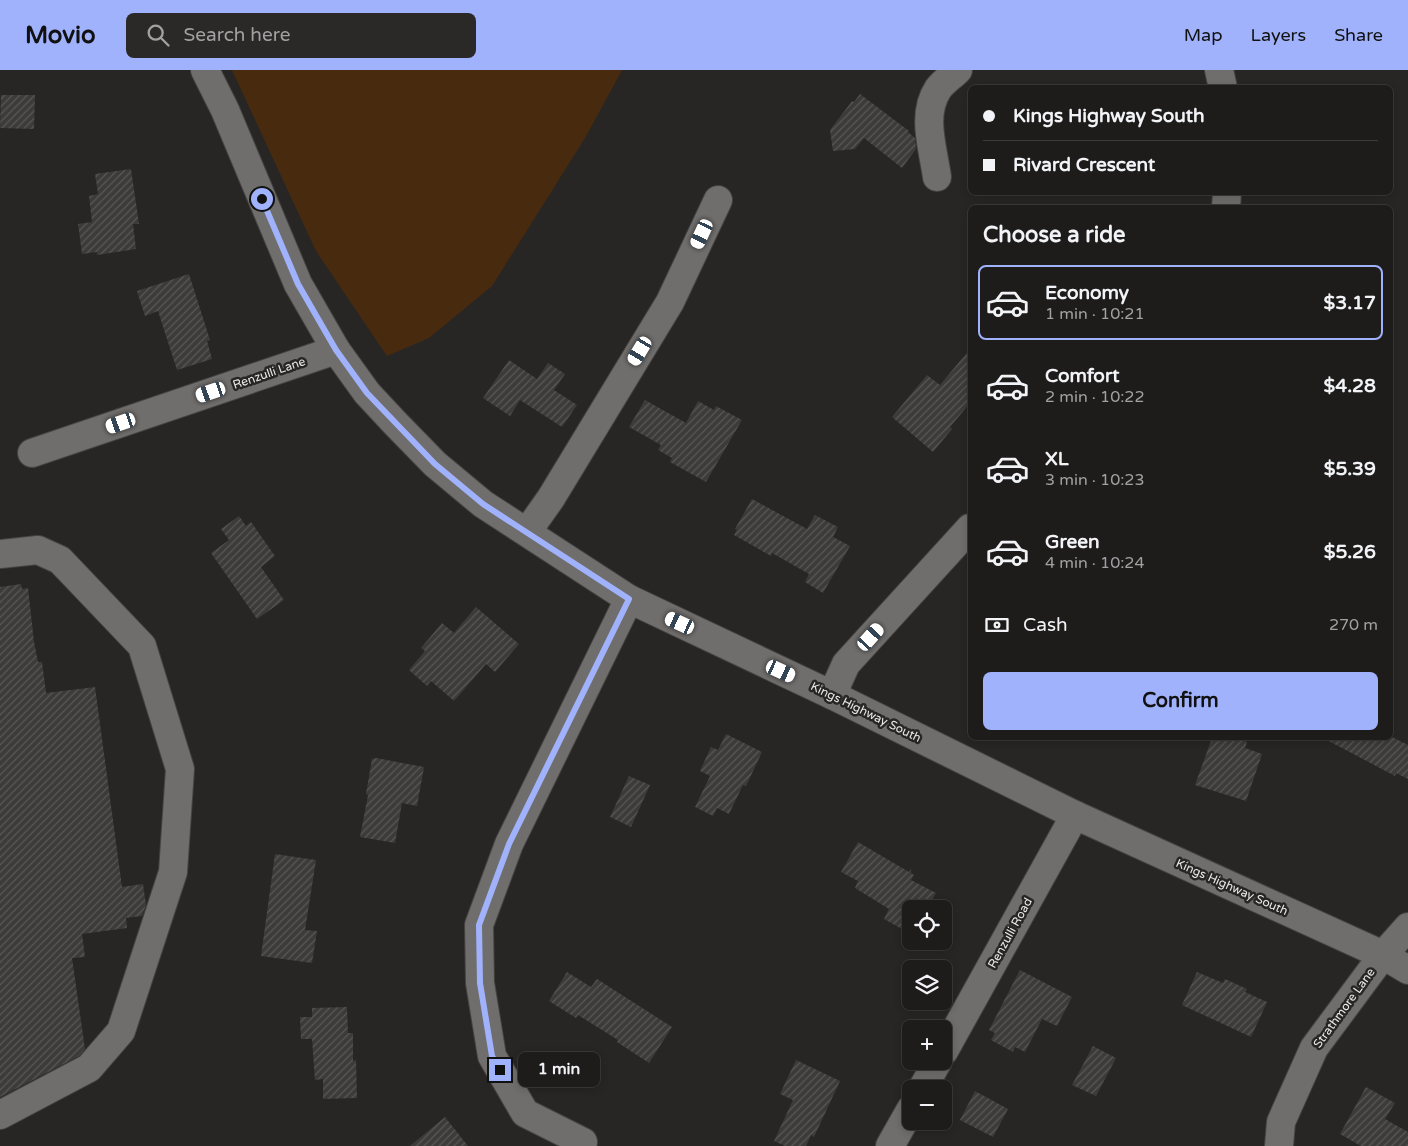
<!DOCTYPE html>
<html lang="en">
<head>
<meta charset="utf-8">
<style>
	:root { --surface:#1e1c1b; --page:#2b2928; --text:#f1f3f6; --muted:#a1a1a3; --line:#3c3a3a; --accent:#a1b2fd }
	body { margin:0; font-family:"Varela Round",sans-serif; background:var(--page); color:var(--text); height:100vh; display:flex; flex-direction:column; font-size:19px; white-space:nowrap }
	* { box-sizing:border-box; margin:0 }
	p { font-size:16px; color:var(--muted) }
	.icon { flex:none; width:28px; height:28px; fill:none; stroke:currentColor; stroke-width:2; stroke-linecap:round; stroke-linejoin:round }
	.map { position:relative; flex:1; overflow:hidden }
	.details { position:absolute; left:968px; top:135px; width:425px; height:535px; display:flex; flex-direction:column; background:var(--surface); border-radius:8px; box-shadow:0 2px 8px #0003,0 0 0 1px var(--line) }
	.details>* { flex:none }
	.hud { position:absolute; left:968px; top:15px; width:425px; height:110px; border-radius:8px; box-shadow:0 2px 8px #0003,0 0 0 1px var(--line); display:grid; align-content:center; height:110px; padding:0 15px; background:var(--surface) }
	.buttons { position:absolute; left:902px; top:830px; display:grid; gap:10px }
	.buttons a { display:grid; place-items:center; width:50px; height:50px; border-radius:8px; background:var(--surface); box-shadow:0 2px 8px #0003,0 0 0 1px var(--line); font-size:25px }
	.end { position:absolute; width:22px; height:22px; margin:-11px; border:6px solid #a1b2fd; background:#111; box-shadow:0 0 0 2px #111 }
	.from { border-radius:50% }
	.bubble { position:absolute; height:35px; border-radius:8px; background:var(--surface); box-shadow:0 2px 8px #0003,0 0 0 1px var(--line); font-size:16px; font-weight:700; line-height:35px; text-align:center }
	.car { position:absolute; width:15px; height:30px; margin:-15px -8px; border-radius:6px; box-shadow:0 0 4px 1px #0007; background:linear-gradient(#fff 24%,#345 0 40%,#fff 0 76%,#345 0 86%,#fff 0) }
	.hud b { display:flex; align-items:center; gap:18px; height:48px; font-size:19px }
	.hud b+b { border-top:1px solid var(--line) }
	.hud i { width:12px; height:12px; background:var(--text) }
	ul { padding:0; list-style:none }
	li { display:flex; align-items:center; gap:15px; height:75px; margin:0 10px 8px; padding:0 5px; border:2px solid transparent; border-radius:8px }
	li div { flex:1 }
	li b { display:block; font-size:19px }
	li em { font-style:normal; font-weight:700 }
	li.current { border-color:var(--accent) }
	li>.icon { width:45px; height:45px; stroke-width:1.5 }
	h2 { padding:0 15px; font-size:22px; line-height:60px }
	.pay { display:flex; align-items:center; gap:12px; height:55px; padding:0 15px; font-size:19px }
	.pay p { margin-inline-start:auto }
	.action { display:flex; gap:10px; margin-top:auto; padding:10px 15px }
	.action a { flex:1; height:58px; border-radius:8px; background:var(--accent); color:#111; font-size:20px; font-weight:700; line-height:58px; text-align:center }
	header { display:flex; align-items:center; gap:30px; box-sizing:border-box; height:70px; padding:0 25px; background:var(--accent); color:#111 }
	header strong { font-size:24px }
	nav { display:flex; gap:28px; margin-inline-start:auto; font-size:18px }
	.search { width:350px; height:45px; background:var(--page); display:flex; align-items:center; gap:12px; box-sizing:border-box; padding:0 18px; border-radius:8px; color:var(--muted); font-size:19px }
	.map>svg:first-child { display:block }
	.green { fill:#482b0e }
	.building { fill:url(#building-hatch) }
	.lines { fill:none; stroke-linecap:round; stroke-linejoin:round }
	.minor-casing { stroke:#454442; stroke-width:30 }
	.minor { stroke:#706e6c; stroke-width:28 }
	.route { stroke:#a1b2fd; stroke-width:6 }
	.labels { text-anchor:middle; dominant-baseline:central; stroke-width:5; stroke-linejoin:round; paint-order:stroke }
	.street-label { font-size:12px; fill:#ebeae9; stroke:#282624 }
</style>
</head>
<body>
<header>
<strong>Movio</strong>
<div class="search"><svg class="icon" aria-label="search" viewBox="0 0 24 24"><circle cx="10" cy="10" r="6"/><path d="M15 15l6 6"/></svg>Search here</div>
<nav><a>Map</a><a>Layers</a><a>Share</a></nav>
</header>
<div class="map">
<svg width="1408" height="1076" viewBox="0 0 1408 1076">
	<defs>
		<pattern id="building-hatch" width="6" height="6" patternUnits="userSpaceOnUse" patternTransform="scale(1.25)"><rect width="6" height="6" fill="#3d3b39"/><path d="M-1 1l2-2M0 6l6-6M5 7l2-2" fill="none" stroke="#595856"/></pattern>
	</defs>
	<rect width="100%" height="100%" fill="#282624"/>
	<polygon class="green" points="232,0 622,0 585,68 492,216 429,268 387,286 316,181"/>
	<g class="building">
		<polygon points="860,24 909,61 908,62 915,68 916,79 902,98 864,68 855,79 833,81 830,60 852,31 854,32"/>
		<polygon points="1,25 35,25 34,59 0,58"/>
		<polygon points="131,99 139,154 133,154 136,179 97,185 97,182 82,184 78,154 92,152 89,126 98,124 95,104"/>
		<polygon points="189,204 210,270 207,271 212,289 177,300 158,241 145,246 137,221"/>
		<polygon points="970,279 970,333 950,357 952,359 933,382 892,347 927,305 940,315"/>
		<polygon points="509,290 537,309 548,293 565,304 554,320 577,335 562,357 520,330 510,346 483,328"/>
		<polygon points="645,330 686,353 698,331 714,340 716,336 742,350 706,412 670,392 672,388 658,380 661,375 629,357"/>
		<polygon points="752,429 807,459 815,445 838,457 833,467 850,476 823,523 805,512 809,504 772,483 771,486 734,465 737,460 735,459"/>
		<polygon points="239,446 246,456 251,452 275,486 261,497 284,530 257,549 211,483 229,470 221,459"/>
		<polygon points="21,514 22,519 28,518 34,572 38,592 42,592 46,623 95,617 122,817 143,814 146,835 142,846 126,848 127,858 82,864 85,887 72,888 85,979 79,986 0,1027 0,517"/>
		<polygon points="476,537 519,574 495,602 486,594 454,631 431,611 427,616 409,600 425,581 421,578 442,553 454,563"/>
		<polygon points="726,664 762,682 746,716 743,715 729,744 717,738 713,746 695,737 710,706 700,701 711,677 718,680"/>
		<polygon points="1392,667 1408,675 1408,709 1396,703 1395,706 1323,668"/>
		<polygon points="1212,668 1235,668 1247,672 1245,678 1262,684 1246,731 1195,715"/>
		<polygon points="376,688 424,697 417,736 402,733 395,773 360,767 368,725 366,724 372,689"/>
		<polygon points="629,706 650,715 631,757 610,747"/>
		<polygon points="858,772 909,802 911,799 911,803 914,805 911,810 936,823 927,839 911,839 911,864 884,849 889,839 855,818 858,811 841,802"/>
		<polygon points="275,784 316,790 305,860 317,861 312,893 261,886"/>
		<polygon points="1020,900 1072,927 1057,956 1042,949 1025,982 1015,977 1013,982 991,970 995,963 989,960"/>
		<polygon points="567,902 591,917 597,909 672,957 649,993 617,972 618,970 578,945 576,948 549,931"/>
		<polygon points="1197,902 1223,913 1225,909 1247,919 1245,922 1267,932 1251,967 1182,935"/>
		<polygon points="347,937 348,963 353,963 353,991 356,990 357,1028 323,1029 323,1009 315,1010 312,969 301,969 300,947 312,947 312,938"/>
		<polygon points="1093,976 1116,988 1096,1026 1072,1015"/>
		<polygon points="796,990 840,1011 814,1067 811,1065 806,1076 785,1076 774,1071 793,1030 780,1024"/>
		<polygon points="1366,1017 1395,1033 1385,1049 1408,1062 1408,1076 1361,1076 1340,1064"/>
		<polygon points="975,1021 1008,1039 993,1067 960,1050"/>
		<polygon points="445,1047 468,1076 410,1076"/>
	</g>
	<g class="lines">
		<g class="minor-casing">
			<g id="minor">
				<polyline points="205,0 225,40 298,214 336,280 367,323 395,353 435,394 483,434 629,529 832,625 1075,745 1383,885 1408,900"/>
				<polyline points="1219,0 1223,18"/>
				<path d="M937 107C933 78 921 45 938 19 943 12 952 6 958 0"/>
				<polyline points="1226,138 1227,122"/>
				<polyline points="32,383 336,280"/>
				<polyline points="527,462 551,428 670,232 718,130"/>
				<polyline points="0,484 38,480 60,490 142,576 180,699 173,802 121,961 89,998 0,1045"/>
				<polyline points="832,625 846,594 970,458"/>
				<polyline points="944,981 1075,745"/>
				<polyline points="922,1019 938,991"/>
				<polyline points="583,1072 525,1043 492,986 480,913 479,855 509,774 629,529"/>
				<polyline points="890,1076 911,1039"/>
				<polyline points="1279,1076 1281,1052 1314,978 1383,885 1408,857"/>
			</g>
		</g>
		<use href="#minor" class="minor"/>
	</g>
	<g class="lines">
		<polyline class="route" points="262,129 298,214 336,280 367,323 435,394 483,434 629,529 509,774 479,855 480,913 492,986 500,1000"/>
	</g>
	<g class="labels">
		<g class="street-label">
			<text transform="translate(269 303) rotate(-19)">Renzulli Lane</text>
			<text transform="translate(866 642) rotate(26)">Kings Highway South</text>
			<text transform="translate(1232 817) rotate(24)">Kings Highway South</text>
			<text transform="translate(1010 863) rotate(-61)">Renzulli Road</text>
			<text transform="translate(1344 938) rotate(-54)">Strathmore Lane</text>
		</g>
	</g>
</svg>
<div class="buttons">
<a><svg class="icon" aria-label="locate" viewBox="0 0 24 24"><circle cx="12" cy="12" r="6"/><path d="M12 2v4M12 18v4M2 12h4M18 12h4"/></svg></a>
<a><svg class="icon" aria-label="layers" viewBox="0 0 24 24"><path d="M12 4l9 5-9 5-9-5zM3 14l9 5 9-5"/></svg></a>
<a>+</a>
<a>−</a>
</div>
<i class="end from" style="left:262px;top:129px"></i>
<i class="end" style="left:500px;top:1000px"></i>
<div class="bubble" style="left:518px;top:982px;width:82px">1 min</div>
<i class="car" style="left:702px;top:164px;rotate:205deg"></i>
<i class="car" style="left:640px;top:281px;rotate:211deg"></i>
<i class="car" style="left:211px;top:322px;rotate:251deg"></i>
<i class="car" style="left:121px;top:353px;rotate:251deg"></i>
<i class="car" style="left:680px;top:553px;rotate:295deg"></i>
<i class="car" style="left:871px;top:567px;rotate:42deg"></i>
<i class="car" style="left:781px;top:601px;rotate:115deg"></i>
<div class="hud">
<b><i class="from"></i>Kings Highway South</b>
<b><i></i>Rivard Crescent</b>
</div>
<section class="details">
<h2>Choose a ride</h2>
<ul>
<li class="current"><svg class="icon" aria-label="car" viewBox="0 0 24 24"><path d="M5 17H2v-5l4-1 3-4h7l3 4 3 1v5h-3M9 17h6M6 11h13"/><circle cx="7" cy="17" r="2"/><circle cx="17" cy="17" r="2"/></svg><div><b>Economy</b><p>1 min · 10:21</p></div><em>$3.17</em></li>
<li><svg class="icon" aria-label="car" viewBox="0 0 24 24"><path d="M5 17H2v-5l4-1 3-4h7l3 4 3 1v5h-3M9 17h6M6 11h13"/><circle cx="7" cy="17" r="2"/><circle cx="17" cy="17" r="2"/></svg><div><b>Comfort</b><p>2 min · 10:22</p></div><em>$4.28</em></li>
<li><svg class="icon" aria-label="car" viewBox="0 0 24 24"><path d="M5 17H2v-5l4-1 3-4h7l3 4 3 1v5h-3M9 17h6M6 11h13"/><circle cx="7" cy="17" r="2"/><circle cx="17" cy="17" r="2"/></svg><div><b>XL</b><p>3 min · 10:23</p></div><em>$5.39</em></li>
<li><svg class="icon" aria-label="car" viewBox="0 0 24 24"><path d="M5 17H2v-5l4-1 3-4h7l3 4 3 1v5h-3M9 17h6M6 11h13"/><circle cx="7" cy="17" r="2"/><circle cx="17" cy="17" r="2"/></svg><div><b>Green</b><p>4 min · 10:24</p></div><em>$5.26</em></li>
</ul>
<div class="pay"><svg class="icon" aria-label="cash" viewBox="0 0 24 24"><path d="M3 7h18v10H3z"/><circle cx="12" cy="12" r="2"/></svg>Cash<p>270 m</p></div>
<div class="action"><a>Confirm</a></div>
</section>
</div>
</body>
</html>
